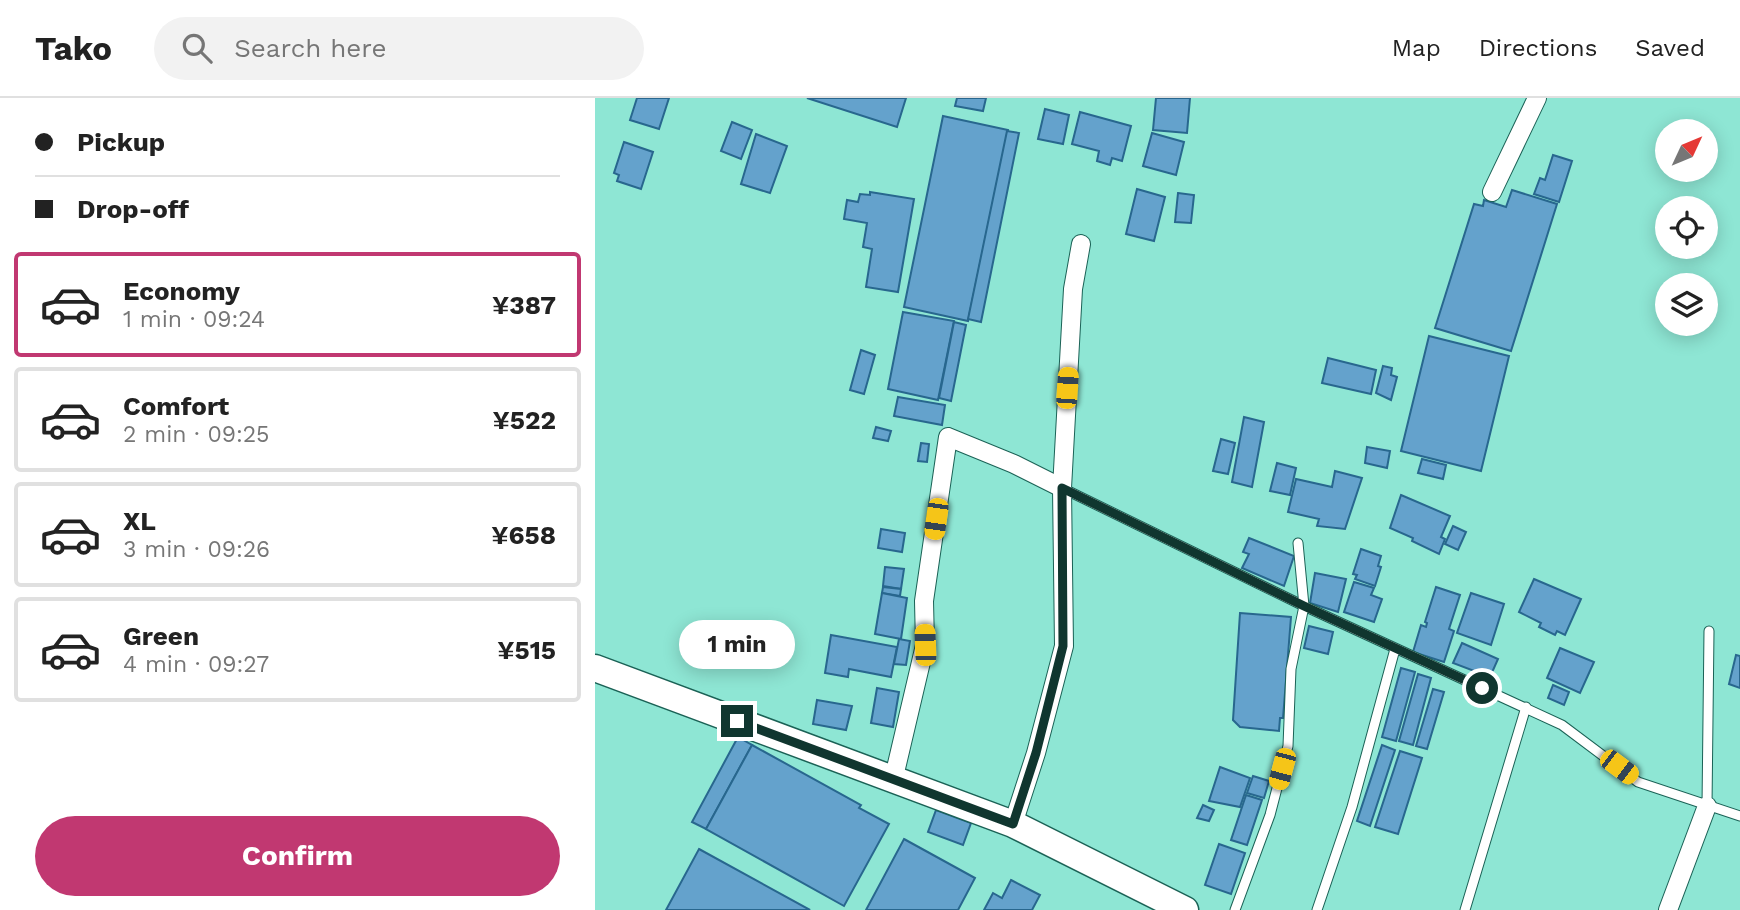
<!DOCTYPE html>
<html lang="en">
<head>
<meta charset="utf-8">
<style>
	:root { --surface:#fff; --page:#f2f2f2; --text:#222; --muted:#767676; --line:#e0e0e0; --accent:#c13871 }
	body { margin:0; font-family:"Work Sans",sans-serif; background:var(--page); color:var(--text); height:100vh; display:flex; flex-direction:column; font-size:26px; white-space:nowrap }
	* { box-sizing:border-box; margin:0 }
	p { font-size:23px; color:var(--muted) }
	.icon { flex:none; width:38px; height:38px; fill:none; stroke:currentColor; stroke-width:2; stroke-linecap:round; stroke-linejoin:round }
	.map { position:relative; flex:1; overflow:hidden }
	.sheet { display:flex; flex-direction:column; background:var(--surface); width:595px }
	.sheet>* { flex:none }
	.banner { display:grid; align-content:center; height:154px; padding:0 35px; background:var(--surface) }
	.needle { width:46px; rotate:46deg }
	.buttons { position:absolute; left:1060px; top:21px; display:grid; gap:14px }
	.buttons a { display:grid; place-items:center; width:63px; height:63px; border-radius:50%; background:var(--surface); box-shadow:0 4px 18px #0003; font-size:35px }
	.end { position:absolute; width:32px; height:32px; margin:-16px; border:9px solid #10362f; background:#fff; box-shadow:0 0 0 4px #fff }
	.from { border-radius:50% }
	.bubble { position:absolute; height:49px; border-radius:24px; background:var(--surface); box-shadow:0 4px 18px #0003; font-size:23px; font-weight:700; line-height:49px; text-align:center }
	.car { position:absolute; width:21px; height:42px; margin:-21px -10px; border-radius:9px; box-shadow:0 0 5px 2px #0007; background:linear-gradient(#f5c518 24%,#345 0 40%,#f5c518 0 76%,#345 0 86%,#f5c518 0) }
	.banner b { display:flex; align-items:center; gap:24px; height:66px; font-size:26px }
	.banner b+b { border-top:2px solid var(--line) }
	.banner i { width:18px; height:18px; background:var(--text) }
	ul { padding:0; list-style:none }
	li { display:flex; align-items:center; gap:21px; height:105px; margin:0 14px 10px; padding:0 21px; border:4px solid var(--line); border-radius:7px }
	li div { flex:1 }
	li b { display:block; font-size:26px }
	li em { font-style:normal; font-weight:700 }
	li.selected { border-color:var(--accent) }
	li>.icon { width:63px; height:63px; stroke-width:1.5 }
	.action { display:flex; gap:14px; margin-top:auto; padding:14px 35px }
	.action a { flex:1; height:80px; border-radius:42px; background:var(--accent); color:#fff; font-size:28px; font-weight:700; line-height:80px; text-align:center }
	header { display:flex; align-items:center; gap:42px; box-sizing:border-box; height:98px; padding:0 35px; background:var(--surface); border-bottom:2px solid var(--line) }
	header strong { font-size:33px }
	nav { display:flex; gap:38px; margin-inline-start:auto; font-size:24px }
	.search { width:490px; height:63px; background:var(--page); display:flex; align-items:center; gap:18px; box-sizing:border-box; padding:0 24px; border-radius:38px; color:var(--muted); font-size:26px }
	main { display:flex; flex:1; min-height:0 }
	.map>svg:first-child { display:block }
	.building { fill:#64a2cc; stroke:#28678e; stroke-width:2 }
	.lines { fill:none; stroke-linecap:round; stroke-linejoin:round }
	.lane-casing { stroke:#1b6256; stroke-width:11 }
	.street-casing { stroke:#1b6256; stroke-width:20 }
	.secondary-casing { stroke:#1b6256; stroke-width:29 }
	.lane { stroke:#fff; stroke-width:9 }
	.street { stroke:#fff; stroke-width:18 }
	.secondary { stroke:#fff; stroke-width:26 }
	.route { stroke:#10362f; stroke-width:9 }
</style>
</head>
<body>
<header>
<strong>Tako</strong>
<div class="search"><svg class="icon" aria-label="search" viewBox="0 0 24 24"><circle cx="10" cy="10" r="6"/><path d="M15 15l6 6"/></svg>Search here</div>
<nav><a>Map</a><a>Directions</a><a>Saved</a></nav>
</header>
<main>
<section class="sheet">
<div class="banner">
<b><i class="from"></i>Pickup</b>
<b><i></i>Drop-off</b>
</div>
<ul>
<li class="selected"><svg class="icon" aria-label="car" viewBox="0 0 24 24"><path d="M5 17H2v-5l4-1 3-4h7l3 4 3 1v5h-3M9 17h6M6 11h13"/><circle cx="7" cy="17" r="2"/><circle cx="17" cy="17" r="2"/></svg><div><b>Economy</b><p>1 min · 09:24</p></div><em>¥387</em></li>
<li><svg class="icon" aria-label="car" viewBox="0 0 24 24"><path d="M5 17H2v-5l4-1 3-4h7l3 4 3 1v5h-3M9 17h6M6 11h13"/><circle cx="7" cy="17" r="2"/><circle cx="17" cy="17" r="2"/></svg><div><b>Comfort</b><p>2 min · 09:25</p></div><em>¥522</em></li>
<li><svg class="icon" aria-label="car" viewBox="0 0 24 24"><path d="M5 17H2v-5l4-1 3-4h7l3 4 3 1v5h-3M9 17h6M6 11h13"/><circle cx="7" cy="17" r="2"/><circle cx="17" cy="17" r="2"/></svg><div><b>XL</b><p>3 min · 09:26</p></div><em>¥658</em></li>
<li><svg class="icon" aria-label="car" viewBox="0 0 24 24"><path d="M5 17H2v-5l4-1 3-4h7l3 4 3 1v5h-3M9 17h6M6 11h13"/><circle cx="7" cy="17" r="2"/><circle cx="17" cy="17" r="2"/></svg><div><b>Green</b><p>4 min · 09:27</p></div><em>¥515</em></li>
</ul>
<div class="action"><a>Confirm</a></div>
</section>
<div class="map">
<svg width="1145" height="812" viewBox="0 0 1145 812">
	<rect width="100%" height="100%" fill="#8ee6d4"/>
	<g class="building">
		<polygon points="42,0 74,0 64,31 35,22"/>
		<polygon points="212,0 311,0 302,29"/>
		<polygon points="362,0 391,0 388,13 360,8"/>
		<polygon points="561,0 595,0 592,35 558,32"/>
		<polygon points="450,11 474,17 468,46 443,41"/>
		<polygon points="485,14 536,28 527,63 517,60 515,67 502,63 504,53 477,46"/>
		<polygon points="348,18 413,32 373,223 309,209"/>
		<polygon points="137,24 157,32 146,61 126,53"/>
		<polygon points="412,33 424,35 386,224 373,221"/>
		<polygon points="557,35 589,44 581,77 548,68"/>
		<polygon points="161,36 192,48 175,95 146,86"/>
		<polygon points="29,44 58,54 46,91 22,83 24,77 19,75"/>
		<polygon points="958,57 977,63 964,104 939,96 945,80 950,82"/>
		<polygon points="542,91 570,99 559,143 531,136"/>
		<polygon points="917,92 962,106 916,253 840,230 879,106 888,108 889,102 911,109"/>
		<polygon points="275,94 319,101 303,194 271,189 277,151 268,149 272,125 249,121 252,102 263,104 265,96 275,97"/>
		<polygon points="583,95 599,97 596,125 580,124"/>
		<polygon points="308,214 359,223 343,302 293,291"/>
		<polygon points="359,224 371,227 356,303 344,300"/>
		<polygon points="834,238 914,258 886,373 806,353"/>
		<polygon points="266,252 280,257 269,296 255,292"/>
		<polygon points="733,260 781,272 776,296 727,285"/>
		<polygon points="788,268 797,270 796,277 802,279 796,302 781,295"/>
		<polygon points="303,299 350,307 347,327 299,318"/>
		<polygon points="649,319 669,324 657,389 637,384"/>
		<polygon points="281,329 296,333 293,343 278,340"/>
		<polygon points="626,341 640,345 633,376 618,373"/>
		<polygon points="326,345 334,346 332,364 323,363"/>
		<polygon points="772,349 795,353 792,370 770,365"/>
		<polygon points="827,361 851,367 848,381 823,375"/>
		<polygon points="682,365 701,370 695,397 675,393"/>
		<polygon points="740,373 767,380 750,431 722,428 724,421 693,414 701,381 737,389"/>
		<polygon points="806,397 855,418 846,439 850,441 844,456 817,443 818,440 795,430"/>
		<polygon points="858,428 871,434 863,452 850,446"/>
		<polygon points="286,431 310,435 307,454 283,450"/>
		<polygon points="654,440 699,458 689,488 647,470 654,456 648,454"/>
		<polygon points="766,451 786,458 783,468 786,469 780,488 760,481 762,477 758,476"/>
		<polygon points="290,469 309,471 306,491 288,488"/>
		<polygon points="720,475 751,481 743,514 715,505"/>
		<polygon points="939,481 986,501 970,537 962,533 960,537 944,529 946,525 924,514"/>
		<polygon points="759,484 779,490 776,497 787,501 779,524 749,514"/>
		<polygon points="288,489 306,491 305,498 287,495"/>
		<polygon points="841,489 865,497 854,531 859,533 849,564 818,554 826,527 831,529 832,525 830,524"/>
		<polygon points="287,495 312,500 306,541 280,536"/>
		<polygon points="876,495 909,506 896,547 862,535"/>
		<polygon points="645,515 696,519 688,620 685,620 684,633 645,629 638,622"/>
		<polygon points="714,528 738,534 733,556 709,550"/>
		<polygon points="236,537 302,549 296,579 254,571 253,579 230,575"/>
		<polygon points="304,541 315,543 311,567 299,566"/>
		<polygon points="867,545 903,561 895,579 858,565"/>
		<polygon points="965,550 999,564 985,595 952,580"/>
		<polygon points="1141,557 1145,558 1145,590 1134,586"/>
		<polygon points="806,570 820,574 801,643 787,639"/>
		<polygon points="823,576 836,580 818,647 804,643"/>
		<polygon points="958,587 974,594 969,607 953,600"/>
		<polygon points="282,590 304,594 298,629 276,625"/>
		<polygon points="838,591 849,594 832,651 821,648"/>
		<polygon points="222,602 257,608 251,632 218,626"/>
		<polygon points="143,639 157,647 111,731 97,724"/>
		<polygon points="157,647 266,707 264,710 294,726 249,808 111,731"/>
		<polygon points="787,647 800,652 775,728 762,723"/>
		<polygon points="805,653 827,660 803,736 780,729"/>
		<polygon points="625,669 655,680 645,709 614,703"/>
		<polygon points="658,678 674,683 669,700 652,695"/>
		<polygon points="651,697 667,702 652,747 636,742"/>
		<polygon points="608,707 619,712 614,723 602,720"/>
		<polygon points="341,712 376,725 368,747 333,734"/>
		<polygon points="309,741 380,780 363,812 271,812"/>
		<polygon points="624,746 650,755 636,796 610,787"/>
		<polygon points="104,751 215,812 71,812"/>
		<polygon points="416,782 445,797 437,812 389,812 398,795 407,800"/>
	</g>
	<g class="lines">
		<g class="lane-casing">
			<g id="lane">
				<polyline points="467,390 709,508 967,627 1043,684 1145,718"/>
				<polyline points="1112,708 1114,533"/>
				<polyline points="640,812 675,717 693,648 696,571 709,508 703,445"/>
				<polyline points="722,812 757,709 800,551"/>
				<polyline points="870,812 931,609"/>
			</g>
		</g>
		<g class="street-casing">
			<g id="street">
				<polyline points="897,94 942,0"/>
				<polyline points="298,683 330,547 329,503 353,339 419,366 467,390"/>
				<polyline points="418,726 441,655 469,548 467,390 478,191 486,146"/>
				<polyline points="1073,812 1112,708"/>
			</g>
		</g>
		<g class="secondary-casing">
			<polyline id="secondary" points="0,570 418,726 590,812"/>
		</g>
		<use href="#lane" class="lane"/>
		<use href="#street" class="street"/>
		<use href="#secondary" class="secondary"/>
	</g>
	<g class="lines">
		<polyline class="route" points="142,623 418,726 441,655 468,548 467,390 709,508 887,590"/>
	</g>
</svg>
<div class="buttons">
<a><svg class="needle" viewBox="-14 -14 28 28"><path d="M0-13l5 13h-10z" fill="#e53935"/><path d="M0 13l5-13h-10z" fill="#767676"/></svg></a>
<a><svg class="icon" aria-label="locate" viewBox="0 0 24 24"><circle cx="12" cy="12" r="6"/><path d="M12 2v4M12 18v4M2 12h4M18 12h4"/></svg></a>
<a><svg class="icon" aria-label="layers" viewBox="0 0 24 24"><path d="M12 4l9 5-9 5-9-5zM3 14l9 5 9-5"/></svg></a>
</div>
<i class="end from" style="left:887px;top:590px"></i>
<i class="end" style="left:142px;top:623px"></i>
<div class="bubble" style="left:84px;top:522px;width:116px">1 min</div>
<i class="car" style="left:472px;top:290px;rotate:4deg"></i>
<i class="car" style="left:341px;top:421px;rotate:188deg"></i>
<i class="car" style="left:330px;top:547px;rotate:358deg"></i>
<i class="car" style="left:1024px;top:669px;rotate:127deg"></i>
<i class="car" style="left:687px;top:671px;rotate:195deg"></i>
</div>
</main>
</body>
</html>
